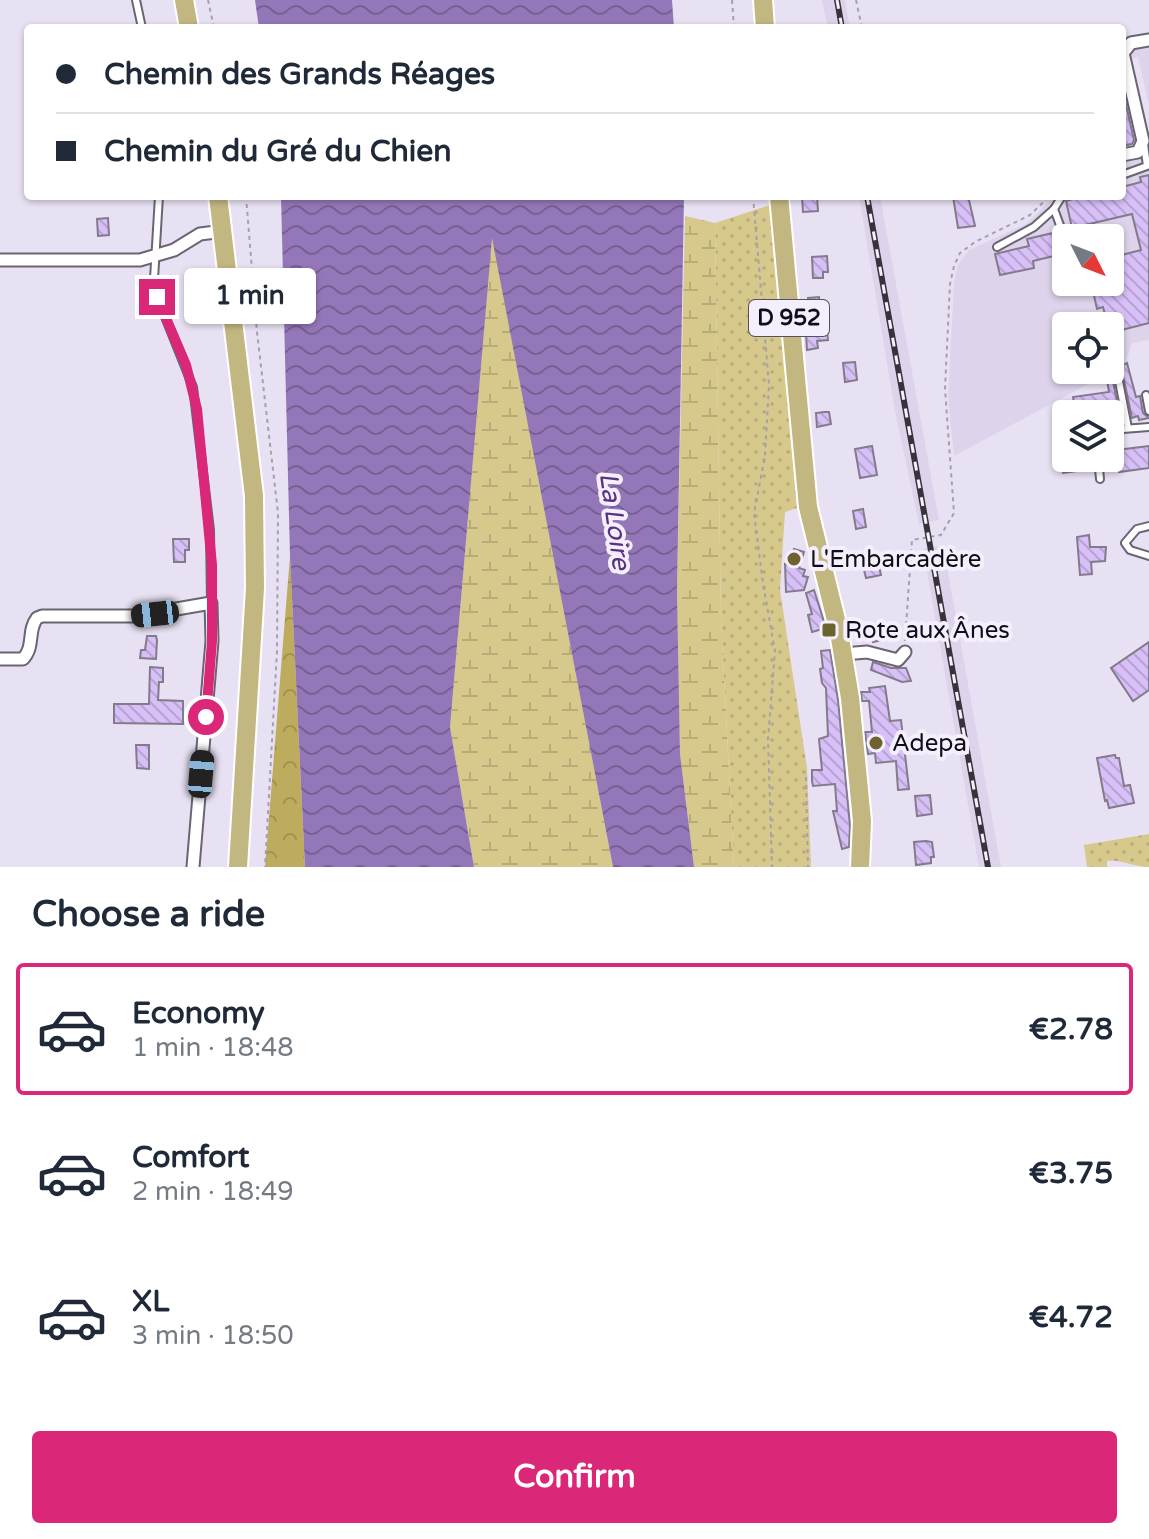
<!DOCTYPE html>
<html lang="en">
<head>
<meta charset="utf-8">
<style>
	:root { --surface:#fff; --page:#f2f2f3; --text:#1f2937; --muted:#747a83; --line:#e0e1e3; --accent:#db2777 }
	body { margin:0; font-family:"Varela Round",sans-serif; background:var(--page); color:var(--text); height:100vh; display:flex; flex-direction:column; font-size:30px; white-space:nowrap }
	* { box-sizing:border-box; margin:0 }
	p { font-size:26px; color:var(--muted) }
	.icon { flex:none; width:44px; height:44px; fill:none; stroke:currentColor; stroke-width:2; stroke-linecap:round; stroke-linejoin:round }
	.map { position:relative; height:867px; overflow:hidden }
	.sheet { display:flex; flex-direction:column; background:var(--surface); flex:1 }
	.sheet>* { flex:none }
	.banner { position:absolute; left:24px; top:24px; width:1102px; height:176px; border-radius:8px; box-shadow:0 2px 6px #0004; display:grid; align-content:center; height:176px; padding:0 32px; background:var(--surface) }
	.needle { width:52px; rotate:132deg }
	.fabs { position:absolute; left:1052px; top:224px; display:grid; gap:16px }
	.fabs a { display:grid; place-items:center; width:72px; height:72px; border-radius:8px; background:var(--surface); box-shadow:0 2px 6px #0004; font-size:40px }
	.end { position:absolute; width:36px; height:36px; margin:-18px; border:10px solid #db2777; background:#fff; box-shadow:0 0 0 4px #fff }
	.from { border-radius:50% }
	.bubble { position:absolute; height:56px; border-radius:8px; background:var(--surface); box-shadow:0 2px 6px #0004; font-size:26px; font-weight:800; line-height:56px; text-align:center }
	.car { position:absolute; width:24px; height:48px; margin:-24px -12px; border-radius:10px; box-shadow:0 0 6px 2px #0007; background:linear-gradient(#222 24%,#8ab4d8 0 40%,#222 0 76%,#8ab4d8 0 86%,#222 0) }
	.banner b { display:flex; align-items:center; gap:28px; height:76px; font-size:30px }
	.banner b+b { border-top:2px solid var(--line) }
	.banner i { width:20px; height:20px; background:var(--text) }
	ul { padding:0; list-style:none }
	li { display:flex; align-items:center; gap:24px; height:132px; margin:0 16px 12px; padding:0 16px; border:4px solid transparent; border-radius:8px }
	li div { flex:1 }
	li b { display:block; font-size:30px }
	li em { font-style:normal; font-weight:800 }
	li.active { border-color:var(--accent) }
	li>.icon { width:72px; height:72px; stroke-width:1.5 }
	h2 { padding:0 32px; font-size:36px; line-height:96px }
	.action { display:flex; gap:16px; margin-top:auto; padding:16px 32px }
	.action a { flex:1; height:92px; border-radius:8px; background:var(--accent); color:#fff; font-size:32px; font-weight:800; line-height:92px; text-align:center }
	.map>svg:first-child { display:block }
	.built { fill:#ddd3eb; fill-rule:evenodd }
	.grass { fill:url(#grass-dots) }
	.forest { fill:url(#forest-crowns) }
	.wetland { fill:url(#wetland-marsh) }
	.water { fill:url(#water-waves) }
	.building { fill:url(#building-back-hatch); stroke:#827b8b; stroke-width:2 }
	.lines { fill:none; stroke-linecap:round; stroke-linejoin:round }
	.service-casing { stroke:#6a6473; stroke-width:10 }
	.minor-casing { stroke:#6a6473; stroke-width:15 }
	.primary-casing { stroke:#fff; stroke-width:22 }
	.path { stroke:#a59fae; stroke-width:2; stroke-dasharray:4 4; stroke-linecap:butt }
	.service { stroke:#fff; stroke-width:6 }
	.minor { stroke:#fff; stroke-width:11 }
	.primary { stroke:#c2b681; stroke-width:18 }
	.rail-casing { stroke:#36333b; stroke-width:6 }
	.rail { stroke:#f5effd; stroke-width:3; stroke-dasharray:9; stroke-linecap:butt }
	.route { stroke:#db2777; stroke-width:10 }
	.poi-dot { fill:#6e6330; stroke:#f5effd; stroke-width:3 }
	.labels { text-anchor:middle; dominant-baseline:central; stroke-width:8; stroke-linejoin:round; paint-order:stroke }
	.shield { fill:#f5effd; stroke:#55525a; stroke-width:2 }
	.shield-label { font-size:22px; font-weight:bold; fill:#100e14 }
	.poi-label { font-size:24px; fill:#100e14; stroke:#f5effd; text-anchor:start }
	.water-label { font-size:26px; font-style:italic; fill:#593180; stroke:#f5effd }
</style>
</head>
<body>
<div class="map">
<svg width="1149" height="867" viewBox="0 0 1149 867">
	<defs>
		<pattern id="grass-dots" width="8" height="8" patternUnits="userSpaceOnUse" patternTransform="scale(2)"><rect width="8" height="8" fill="#d7c98b"/><path d="M2 2h.1M6 6h.1" fill="none" stroke="#b8ab77" stroke-width="1.8" stroke-linecap="round"/></pattern>
		<pattern id="forest-crowns" width="20" height="18" patternUnits="userSpaceOnUse" patternTransform="scale(2)"><rect width="20" height="18" fill="#bdab5e"/><path d="M2 6a3 3 0 1 1 6 0M12 15a3 3 0 1 1 6 0" fill="none" stroke="#a19251"/></pattern>
		<pattern id="wetland-marsh" width="20" height="14" patternUnits="userSpaceOnUse" patternTransform="scale(2)"><rect width="20" height="14" fill="#d7c98b"/><path d="M1 5h8M5 5V1M11 12h8M15 12V8" fill="none" stroke="#b8ab77"/></pattern>
		<pattern id="water-waves" width="16" height="10" patternUnits="userSpaceOnUse" patternTransform="scale(2)"><rect width="16" height="10" fill="#9477b8"/><path d="M0 5q4-4 8 0t8 0" fill="none" stroke="#776094"/></pattern>
		<pattern id="building-back-hatch" width="6" height="6" patternUnits="userSpaceOnUse" patternTransform="scale(2)"><rect width="6" height="6" fill="#d7bff7"/><path d="M-1 5l2 2M0 0l6 6M5-1l2 2" fill="none" stroke="#b8a3d3"/></pattern>
	</defs>
	<rect width="100%" height="100%" fill="#e8e1f3"/>
	<g class="built">
		<polygon points="822,0 845,0 850,28 828,28"/>
		<polygon points="1149,44 1149,105 1138,57 1130,59 1131,47"/>
		<path d="M1149 157V340L1132 343 1125 364 954 456 948 398 954 283 958 265 969 250 1026 224 1055 196H1122V161ZM1066 238H1110V282H1066ZM1066 326H1110V370H1066Z"/>
		<polygon points="859,196 880,196 939,520 919,524 895,411"/>
		<polygon points="943,545 1001,867 979,867 923,549"/>
	</g>
	<g class="grass">
		<polygon points="770,205 797,508 785,512 780,590 807,768 811,867 734,867 721,618 715,223"/>
		<path d="M1149 834V867C1134 867 1121 859 1107 861V867H1087L1084 845Z"/>
	</g>
	<polygon class="forest" points="290,556 305,867 265,867"/>
	<g class="wetland">
		<polygon points="685,216 715,223 721,618 734,867 694,867 680,754 677,590"/>
		<polygon points="492,234 613,867 474,867 450,727"/>
	</g>
	<g class="water">
		<polygon points="255,0 672,0 674,28 259,28"/>
		<polygon points="281,196 684,196 677,590 680,754 694,867 613,867 492,238 450,727 474,867 305,867 290,556"/>
	</g>
	<g class="building">
		<polygon points="1122,87 1134,140 1132,144 1122,146"/>
		<polygon points="1149,175 1149,323 1110,333 1103,307 1097,309 1091,282 1110,282 1110,258 1141,250 1132,214 1072,228 1066,201 1083,196 1122,196 1122,187 1141,182 1140,177"/>
		<polygon points="817,196 818,211 803,212 802,197"/>
		<polygon points="953,196 968,196 975,226 958,228"/>
		<polygon points="108,218 109,235 98,236 97,219"/>
		<polygon points="1057,232 1062,254 1033,261 1034,268 1000,275 995,254 1029,246 1027,239"/>
		<polygon points="827,256 828,272 823,272 823,278 813,278 812,257"/>
		<polygon points="819,297 821,324 826,323 828,340 817,341 818,348 807,350 806,333 812,332 808,298"/>
		<polygon points="855,362 857,380 845,382 843,363"/>
		<polygon points="1127,363 1136,397 1140,396 1143,413 1149,418 1139,420 1138,416 1132,418 1121,366"/>
		<polygon points="1111,371 1117,402 1107,403 1109,414 1076,414 1073,397 1109,392 1106,374"/>
		<polygon points="824,412 829,412 831,424 817,427 816,413"/>
		<polygon points="872,446 877,475 860,478 855,449"/>
		<polygon points="1149,446 1149,468 1119,472 1119,469 1109,470 1108,467 1105,467 1104,458 1110,458 1110,453 1117,452 1117,450"/>
		<polygon points="1061,458 1092,458 1093,469 1063,473"/>
		<polygon points="863,509 866,527 856,529 853,511"/>
		<polygon points="1089,535 1090,547 1106,547 1105,561 1091,562 1092,574 1080,575 1077,537"/>
		<polygon points="173,539 189,539 189,550 185,550 185,562 174,562"/>
		<polygon points="794,549 804,552 799,568 805,570 803,576 808,577 804,590 786,592 785,564 788,565"/>
		<polygon points="876,554 881,575 866,578 861,558"/>
		<polygon points="814,590 826,628 812,632 808,615 812,614 806,593"/>
		<polygon points="882,622 886,639 873,642 869,625"/>
		<polygon points="147,636 156,636 157,640 156,659 140,658 141,650 145,650"/>
		<polygon points="1149,642 1149,690 1133,701 1111,668"/>
		<polygon points="830,650 838,700 850,826 849,847 842,849 833,811 837,811 835,784 813,786 812,781 812,770 822,770 819,739 828,736 826,688 822,683 820,669 823,668 821,651"/>
		<polygon points="873,662 891,668 906,668 911,681 902,682 871,670"/>
		<polygon points="150,667 163,668 163,682 159,682 158,700 183,701 183,724 114,723 114,704 149,704"/>
		<polygon points="885,686 890,721 901,720 909,789 898,790 896,761 876,763 875,753 868,754 865,732 872,732 869,701 862,701 861,692 870,692 869,688"/>
		<polygon points="136,745 149,745 149,769 137,768"/>
		<polygon points="1115,755 1116,758 1119,758 1124,786 1130,785 1134,803 1109,808 1107,800 1105,801 1097,758"/>
		<polygon points="930,795 932,814 917,816 915,796"/>
		<polygon points="926,841 932,842 934,857 931,857 931,863 916,865 914,842"/>
	</g>
	<g class="lines">
		<g class="service-casing">
			<g id="service">
				<polyline points="136,0 142,28"/>
				<polyline points="1122,175 1147,166 1144,144"/>
				<polyline points="159,196 154,279 157,297 193,387 210,530 211,603"/>
				<polyline points="1062,196 1054,209 1061,228 1069,238"/>
				<polyline points="997,247 1034,227 1054,209"/>
				<polyline points="1117,371 1128,428"/>
				<polyline points="1146,395 1149,411"/>
				<polyline points="1110,430 1149,427"/>
				<polyline points="1098,458 1100,479"/>
				<polyline points="1149,526 1137,529 1125,543 1130,550 1149,556"/>
			</g>
		</g>
		<g class="minor-casing">
			<g id="minor">
				<polyline points="1122,155 1138,152 1143,141 1123,53 1131,43 1149,40"/>
				<polyline points="0,260 140,260 174,250 200,234 224,231"/>
				<polyline points="843,654 867,652 898,660 905,652"/>
				<path d="M0 659H23C35 646 27 631 37 618L42 616H136L211 603 212 641 193 867"/>
			</g>
		</g>
		<g class="primary-casing">
			<g id="primary">
				<polyline points="184,0 189,28"/>
				<polyline points="763,0 765,28"/>
				<polyline points="218,196 254,496 255,588 238,867"/>
				<polyline points="779,196 808,507 839,632 850,698 862,821 860,867"/>
			</g>
		</g>
		<g class="path">
			<polyline points="208,0 214,28"/>
			<polyline points="732,0 734,28"/>
			<polyline points="856,0 862,28"/>
			<polyline points="246,196 257,332 278,513 277,651 265,867"/>
			<polyline points="753,196 769,385 765,456 754,513 763,583 775,651 768,739 772,867"/>
			<polyline points="905,641 912,540 941,535 954,513 945,389 950,284 954,266 960,253 975,242 1030,215 1050,196"/>
			<polyline points="806,777 808,867"/>
		</g>
		<use href="#service" class="service"/>
		<use href="#minor" class="minor"/>
		<use href="#primary" class="primary"/>
		<g class="rail-casing">
			<g id="rail">
				<polyline points="837,0 842,28"/>
				<polyline points="867,196 988,867"/>
			</g>
		</g>
		<use href="#rail" class="rail"/>
	</g>
	<g class="lines">
		<polyline class="route" points="157,297 186,365 197,409 212,565 212,641 206,717"/>
	</g>
	<g class="poi-dot">
		<circle cx="794" cy="559" r="8"/>
		<rect x="821" y="622" width="16" height="16" rx="4"/>
		<circle cx="876" cy="743" r="8"/>
	</g>
	<g class="labels">
		<rect class="shield" x="749" y="300" width="80" height="36" rx="6"/>
		<g class="shield-label">
			<text x="789" y="318">D 952</text>
		</g>
		<g class="poi-label">
			<text x="810" y="559">L'Embarcadère</text>
			<text x="845" y="630">Rote aux Ânes</text>
			<text x="892" y="743">Adepa</text>
		</g>
		<g class="water-label">
			<text transform="translate(615 521) rotate(82)">La Loire</text>
		</g>
	</g>
</svg>
<div class="fabs">
<a><svg class="needle" viewBox="-14 -14 28 28"><path d="M0-13l5 13h-10z" fill="#e53935"/><path d="M0 13l5-13h-10z" fill="#747a83"/></svg></a>
<a><svg class="icon" aria-label="locate" viewBox="0 0 24 24"><circle cx="12" cy="12" r="6"/><path d="M12 2v4M12 18v4M2 12h4M18 12h4"/></svg></a>
<a><svg class="icon" aria-label="layers" viewBox="0 0 24 24"><path d="M12 4l9 5-9 5-9-5zM3 14l9 5 9-5"/></svg></a>
</div>
<i class="end from" style="left:206px;top:717px"></i>
<i class="end" style="left:157px;top:297px"></i>
<div class="bubble" style="left:184px;top:268px;width:132px">1 min</div>
<i class="car" style="left:155px;top:614px;rotate:264deg"></i>
<i class="car" style="left:201px;top:774px;rotate:5deg"></i>
<div class="banner">
<b><i class="from"></i>Chemin des Grands Réages</b>
<b><i></i>Chemin du Gré du Chien</b>
</div>
</div>
<section class="sheet">
<h2>Choose a ride</h2>
<ul>
<li class="active"><svg class="icon" aria-label="car" viewBox="0 0 24 24"><path d="M5 17H2v-5l4-1 3-4h7l3 4 3 1v5h-3M9 17h6M6 11h13"/><circle cx="7" cy="17" r="2"/><circle cx="17" cy="17" r="2"/></svg><div><b>Economy</b><p>1 min · 18:48</p></div><em>€2.78</em></li>
<li><svg class="icon" aria-label="car" viewBox="0 0 24 24"><path d="M5 17H2v-5l4-1 3-4h7l3 4 3 1v5h-3M9 17h6M6 11h13"/><circle cx="7" cy="17" r="2"/><circle cx="17" cy="17" r="2"/></svg><div><b>Comfort</b><p>2 min · 18:49</p></div><em>€3.75</em></li>
<li><svg class="icon" aria-label="car" viewBox="0 0 24 24"><path d="M5 17H2v-5l4-1 3-4h7l3 4 3 1v5h-3M9 17h6M6 11h13"/><circle cx="7" cy="17" r="2"/><circle cx="17" cy="17" r="2"/></svg><div><b>XL</b><p>3 min · 18:50</p></div><em>€4.72</em></li>
</ul>
<div class="action"><a>Confirm</a></div>
</section>
</body>
</html>
